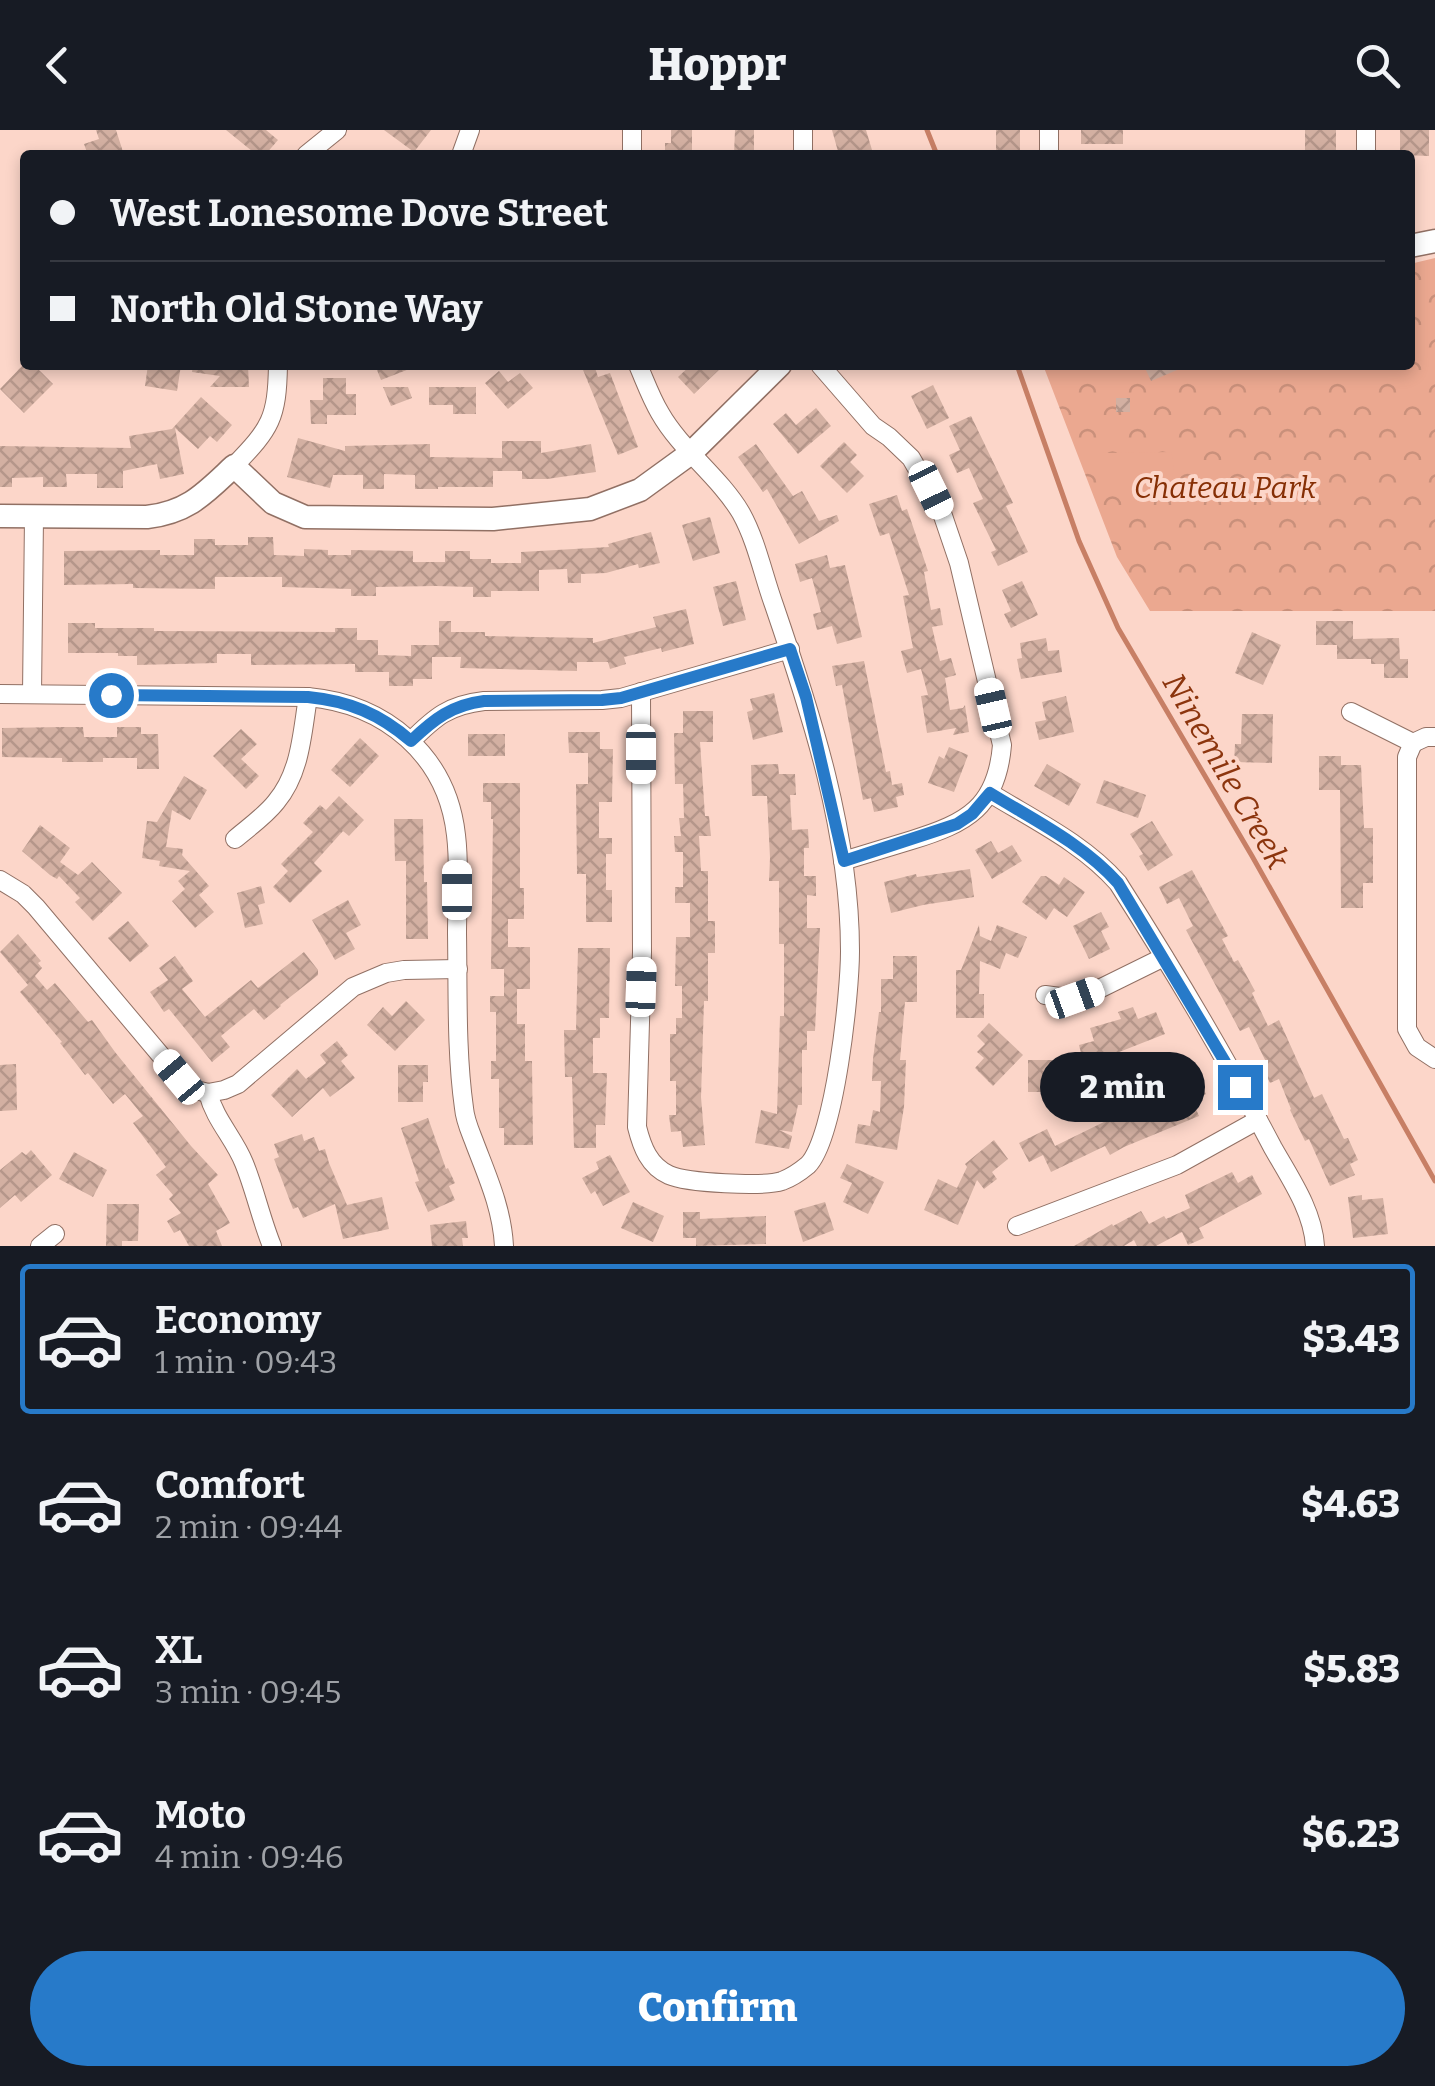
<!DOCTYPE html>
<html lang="en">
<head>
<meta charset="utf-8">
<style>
	:root { --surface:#171b24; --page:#242831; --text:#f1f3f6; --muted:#9ea1a6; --line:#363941; --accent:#277ac9 }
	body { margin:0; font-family:Bitter,serif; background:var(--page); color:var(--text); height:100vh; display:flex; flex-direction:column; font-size:38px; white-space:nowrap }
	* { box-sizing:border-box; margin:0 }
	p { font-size:32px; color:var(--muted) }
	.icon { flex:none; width:55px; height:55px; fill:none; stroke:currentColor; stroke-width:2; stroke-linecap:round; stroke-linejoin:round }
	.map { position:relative; height:1116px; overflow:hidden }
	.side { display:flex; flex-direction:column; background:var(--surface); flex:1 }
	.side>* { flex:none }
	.hud { position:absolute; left:20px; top:20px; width:1395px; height:220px; border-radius:10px; box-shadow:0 5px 15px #0003; display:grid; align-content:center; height:220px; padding:0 30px; background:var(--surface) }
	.end { position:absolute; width:45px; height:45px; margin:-22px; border:12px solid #277ac9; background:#fff; box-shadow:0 0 0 5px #fff }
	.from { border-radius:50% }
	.bubble { position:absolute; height:70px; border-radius:35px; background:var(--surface); box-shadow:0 5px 15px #0003; font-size:32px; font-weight:800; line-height:70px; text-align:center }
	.car { position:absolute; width:30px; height:60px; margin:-30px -15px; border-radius:12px; box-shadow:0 0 8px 2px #0007; background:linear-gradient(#fff 24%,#345 0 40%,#fff 0 76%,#345 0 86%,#fff 0) }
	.hud b { display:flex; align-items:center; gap:35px; height:95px; font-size:38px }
	.hud b+b { border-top:2px solid var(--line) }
	.hud i { width:25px; height:25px; background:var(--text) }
	ul { padding:18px 0 0; list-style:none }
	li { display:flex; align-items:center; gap:30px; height:150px; margin:0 20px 15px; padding:0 10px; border:5px solid transparent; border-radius:10px }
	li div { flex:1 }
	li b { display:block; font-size:38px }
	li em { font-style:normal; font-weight:800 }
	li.current { border-color:var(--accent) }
	li>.icon { width:90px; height:90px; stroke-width:1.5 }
	.cta { display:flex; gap:20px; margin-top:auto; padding:20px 30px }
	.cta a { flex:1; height:115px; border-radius:60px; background:var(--accent); color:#fff; font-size:40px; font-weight:800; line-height:115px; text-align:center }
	header { display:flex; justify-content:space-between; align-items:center; height:130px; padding:0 30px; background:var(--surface); font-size:45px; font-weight:800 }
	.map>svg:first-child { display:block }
	.park { fill:url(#park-crowns) }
	.garden { fill:#eba890 }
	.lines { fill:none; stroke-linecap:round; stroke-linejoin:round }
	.stream { stroke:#c77f65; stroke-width:5 }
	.building { fill:url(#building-cross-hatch) }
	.minor-casing { stroke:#917064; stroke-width:20 }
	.tertiary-casing { stroke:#917064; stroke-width:25 }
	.minor { stroke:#fff; stroke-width:18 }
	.tertiary { stroke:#fff; stroke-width:22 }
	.route { stroke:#277ac9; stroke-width:12 }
	.labels { text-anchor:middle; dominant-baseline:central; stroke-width:8; stroke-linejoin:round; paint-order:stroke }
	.park-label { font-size:30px; font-style:italic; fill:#862f05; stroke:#fcd6c9 }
	.water-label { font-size:32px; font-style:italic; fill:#8c350e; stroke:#fcd6c9 }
</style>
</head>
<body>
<header><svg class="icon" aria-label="back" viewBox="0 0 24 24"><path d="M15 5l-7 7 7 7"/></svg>Hoppr<svg class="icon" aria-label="search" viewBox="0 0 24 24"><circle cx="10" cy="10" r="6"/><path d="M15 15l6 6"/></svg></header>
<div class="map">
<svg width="1435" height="1116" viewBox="0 0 1435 1116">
	<defs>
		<pattern id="park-crowns" width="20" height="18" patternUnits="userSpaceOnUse" patternTransform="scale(2.5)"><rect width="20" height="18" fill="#eba890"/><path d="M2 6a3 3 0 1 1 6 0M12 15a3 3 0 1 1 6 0" fill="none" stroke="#c9907b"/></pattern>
		<pattern id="building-cross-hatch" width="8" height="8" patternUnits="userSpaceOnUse" patternTransform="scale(2.5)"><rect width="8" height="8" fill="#d3b0a2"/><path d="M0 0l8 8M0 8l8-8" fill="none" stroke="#b5968a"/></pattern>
	</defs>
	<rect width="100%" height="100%" fill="#fcd6c9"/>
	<polygon class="park" points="1435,128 1435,481 1150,481 1117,427 1043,235 1410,235 1410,134"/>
	<polygon class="garden" points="1171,322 1174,336 1171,353 1102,353 1102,323"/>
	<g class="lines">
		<g class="stream">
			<polyline points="927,0 937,25"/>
			<polyline points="1017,235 1079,411 1118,498 1252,726 1435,1051"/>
		</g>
	</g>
	<g class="building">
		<polygon points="96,0 116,0 124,25 88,25 84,14 99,9"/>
		<polygon points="226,0 266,0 278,10 265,25 257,25"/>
		<polygon points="384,0 431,0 414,22"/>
		<polygon points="671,0 692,0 692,25 665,25 665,13 671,13"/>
		<polygon points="735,0 754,0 754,25 734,25"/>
		<polygon points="832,0 866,0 872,20 856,25 839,25"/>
		<rect x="996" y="0" width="24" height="25"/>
		<rect x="1081" y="0" width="42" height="14"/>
		<rect x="1305" y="0" width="31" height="25"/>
		<polygon points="1400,0 1429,0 1429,26 1400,25"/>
		<polygon points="23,235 34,235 53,254 24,283 0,259"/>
		<polygon points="148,235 181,235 177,261 145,256"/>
		<polygon points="193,235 248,236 249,257 210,257 220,246 192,242"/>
		<polygon points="375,235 417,235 417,236 381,250"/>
		<polygon points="581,235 594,235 598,247 610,243 638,317 618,325"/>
		<polygon points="691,235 724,235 694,264 678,247"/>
		<polygon points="1152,235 1189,235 1151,251 1145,238"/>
		<polygon points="499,241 508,252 520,243 533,258 508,279 485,253"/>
		<polygon points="323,248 346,248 346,264 356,264 356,285 327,285 327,294 311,294 310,270 323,270"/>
		<polygon points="933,255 949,288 927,299 911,266"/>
		<polygon points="383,257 408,257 412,268 391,276"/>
		<polygon points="429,257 476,257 476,284 453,284 453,275 429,275"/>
		<polygon points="201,267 232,295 217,312 210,306 198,319 175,298 184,344 160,349 157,334 123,341 123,358 97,358 97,344 66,344 67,357 43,357 43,347 12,348 12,357 0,357 0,316 131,318 129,306 172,299"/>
		<rect x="1116" y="268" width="14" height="14"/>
		<polygon points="816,278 831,296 798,324 773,294 786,283 796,295"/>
		<polygon points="971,286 1013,373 1006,376 1028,422 998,436 991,422 996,420 973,373 983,369 969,338 957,343 949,325 960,320 949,296"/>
		<polygon points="298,308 345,321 345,316 430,314 430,327 502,328 502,311 541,311 541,323 591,314 596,342 547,349 522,349 522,341 493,341 493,357 438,357 438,359 415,359 415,345 384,344 384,359 363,359 363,345 333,345 330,358 287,347"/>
		<polygon points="844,312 857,325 850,332 864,346 847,363 820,336"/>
		<polygon points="756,314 793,366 802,361 819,391 837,385 839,391 799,414 767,359 763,362 738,327"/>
		<polygon points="897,365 902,381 907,379 928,441 924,442 931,480 940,478 943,495 932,497 940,531 951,528 956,545 945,548 950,580 963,578 965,575 969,602 953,605 956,598 927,603 921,566 928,565 921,539 907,543 901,521 913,518 903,466 909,465 889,403 880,406 869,374"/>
		<polygon points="710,387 720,423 693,431 682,395"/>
		<polygon points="651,402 660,433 639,438 638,434 606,443 581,444 581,453 568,453 567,439 539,440 539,461 491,461 491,467 473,467 473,457 436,456 376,457 376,466 351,466 351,459 282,457 282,447 215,447 215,459 133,458 133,454 64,455 64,421 160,420 160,425 194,425 194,409 215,409 215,415 248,415 248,407 273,407 274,425 304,426 304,419 328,420 328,425 351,425 351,420 413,421 413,432 445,432 445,421 470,421 470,429 491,429 491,433 521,433 521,422 609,417 608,414"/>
		<polygon points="827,425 830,438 845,435 862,507 837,514 832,496 817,500 813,484 821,482 812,448 800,452 795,434"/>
		<polygon points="736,451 746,490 723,496 713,457"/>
		<polygon points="1022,451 1038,485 1011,498 1004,484 1011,481 1002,460"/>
		<polygon points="686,479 694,514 662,522 661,518 624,527 626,534 610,539 608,532 577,532 577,541 460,538 461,527 432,527 432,549 413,549 413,556 389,556 389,542 355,542 355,534 251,535 251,524 217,524 217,533 137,535 137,526 118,526 118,523 68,523 68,493 95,493 95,498 154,498 154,501 335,502 335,498 357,498 357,510 378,510 378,525 411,526 411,515 439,515 439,491 451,491 451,502 485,502 485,506 593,508 593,513 656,497 653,487"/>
		<polygon points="1316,491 1353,491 1353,509 1399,508 1400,529 1408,529 1408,548 1384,548 1384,534 1371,534 1371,529 1337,529 1337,515 1316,515"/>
		<polygon points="1252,502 1281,515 1263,555 1235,543"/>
		<polygon points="1046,508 1048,521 1059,520 1062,542 1021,549 1017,529 1022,528 1020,513"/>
		<polygon points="864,531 886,642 890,641 892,655 902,653 904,665 896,667 898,677 874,682 871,668 863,670 842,555 836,556 832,536"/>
		<polygon points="774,563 783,602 753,610 747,582 753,580 750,569"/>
		<polygon points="1066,566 1074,602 1039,610 1035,592 1046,590 1042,572"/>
		<polygon points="683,581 713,581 713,612 700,612 705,686 709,686 711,706 699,706 701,741 708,741 708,791 715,791 715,823 708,823 708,871 704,871 701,967 705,1015 683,1017 681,1001 671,1002 669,985 676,985 676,951 670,951 670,904 676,904 676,888 682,888 682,856 675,856 676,807 690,807 690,773 675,773 675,757 683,757 683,722 675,722 674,706 681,706 679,688 684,688 683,654 675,654 674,603 683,603"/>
		<polygon points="1242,584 1273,584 1272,633 1234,632 1235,614 1241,614"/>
		<polygon points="62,597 83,597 84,607 117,607 117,597 141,597 141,604 158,604 159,639 137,639 137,628 103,628 103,632 62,632 62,628 2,627 2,598"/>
		<polygon points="241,599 257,614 241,629 259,646 246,659 213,626"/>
		<polygon points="568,602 600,602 600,619 613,619 612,672 599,672 599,708 612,708 612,724 606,724 606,760 612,760 612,792 586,792 586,744 577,744 576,654 588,654 588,623 569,623"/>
		<rect x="468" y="604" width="37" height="22"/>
		<polygon points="360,608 379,626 350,657 331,640"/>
		<polygon points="949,617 968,625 954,662 928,653 939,626 944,629"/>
		<polygon points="1319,626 1341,626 1341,635 1361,635 1364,698 1373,698 1373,753 1363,753 1363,778 1341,778 1340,660 1319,660"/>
		<polygon points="778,634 779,644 795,644 796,665 790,665 792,700 808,699 809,718 804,718 804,746 816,746 816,766 807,765 807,798 820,798 815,901 807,901 807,920 802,920 802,975 798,975 792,1002 779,1000 792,1006 789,1019 755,1013 761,980 777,984 780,886 784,886 784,814 779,814 779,751 769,751 770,728 767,666 752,666 751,635"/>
		<polygon points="1047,634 1081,654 1069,676 1034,656"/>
		<polygon points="184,646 207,660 190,690 172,680 166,717 183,719 182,725 209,756 199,765 214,782 195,798 172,771 185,759 178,751 190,741 159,736 160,731 142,728 147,691 157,692"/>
		<polygon points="1104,650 1146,665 1138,688 1096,673"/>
		<polygon points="483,653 520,653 520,758 524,758 524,789 508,789 508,817 530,817 530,859 517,859 517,894 525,894 525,931 532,931 533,1015 504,1015 504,998 499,998 499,949 491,949 491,931 496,931 496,882 490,882 490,866 504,866 504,839 491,839 493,689 491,689 491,672 483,672"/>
		<polygon points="339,666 364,690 349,706 343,701 314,733 322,741 290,773 273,757 288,741 281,734 313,702 303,693 320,675 326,680"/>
		<polygon points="394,689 423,689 424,752 427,752 428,809 406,809 406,731 395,731"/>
		<polygon points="1152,691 1173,725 1148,741 1139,726 1143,724 1130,704"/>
		<polygon points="40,695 70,718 60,732 78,745 92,732 122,763 93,791 75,772 80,768 59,746 57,749 50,745 22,721"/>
		<polygon points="991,711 998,723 1012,715 1022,731 992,749 975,720"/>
		<polygon points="970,739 974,767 923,775 891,783 884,752 916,744 917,747"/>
		<polygon points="1192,740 1228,806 1222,809 1234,832 1238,830 1255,861 1252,863 1268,896 1279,890 1314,968 1322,964 1344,1009 1348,1008 1358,1030 1350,1034 1355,1045 1330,1056 1309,1009 1305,1011 1290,980 1291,979 1279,949 1270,953 1262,936 1267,934 1249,897 1240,901 1186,800 1193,796 1179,768 1167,774 1159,757"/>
		<polygon points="1041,746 1046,746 1059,755 1064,747 1085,762 1067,787 1054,778 1046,790 1022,772"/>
		<polygon points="261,756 265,773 258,775 263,794 245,798 237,763"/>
		<polygon points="348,770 361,795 346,803 355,819 335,830 312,790"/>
		<polygon points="1101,782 1109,797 1101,801 1110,819 1089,829 1073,796"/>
		<polygon points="128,791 149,816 130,832 108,808"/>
		<polygon points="979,795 980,806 991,811 997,795 1027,807 1018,828 1006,823 1000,839 980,831 979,864 984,864 984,888 956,888 956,840 961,840"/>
		<polygon points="18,804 41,831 38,833 42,838 35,846 47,860 55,853 88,892 92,890 115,922 191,1016 218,1045 208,1054 230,1093 216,1101 222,1116 189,1116 180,1100 174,1103 167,1091 181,1083 169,1069 173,1065 156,1045 166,1037 133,993 143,986 125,964 113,974 88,943 85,945 60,913 62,912 20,862 28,855 0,822"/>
		<polygon points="578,818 610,818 609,888 600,888 600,908 593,908 593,943 607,943 605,995 596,995 596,1018 574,1018 572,947 565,947 564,900 576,900"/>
		<polygon points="304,822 318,840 318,845 280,875 281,876 264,890 254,879 221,906 230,917 212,932 169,879 164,882 150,862 168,850 159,838 175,826 193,851 182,859 205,887 251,850 258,858"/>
		<polygon points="893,826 917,826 917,872 905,872 900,930 906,930 904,977 897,1020 855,1013 858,994 870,996 873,980 880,982 881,951 872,951 873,929 879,882 881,882 881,849 893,849"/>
		<polygon points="406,871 425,890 395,921 367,895 383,877 392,886"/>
		<polygon points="1133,877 1138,889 1156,882 1165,904 1109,926 1111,932 1085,939 1079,915 1094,911 1090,898 1121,889 1118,882"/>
		<polygon points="989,893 1023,925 993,956 975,938 984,928 977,922 985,914 977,906"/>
		<polygon points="337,911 348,925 341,931 355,948 330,967 323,958 292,987 271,965 297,939 306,949 326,933 320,925"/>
		<rect x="1028" y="930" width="34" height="32"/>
		<polygon points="16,934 17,980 0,981 0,935"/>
		<polygon points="398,935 428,935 428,952 423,952 423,972 398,972"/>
		<polygon points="1197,945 1206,964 1192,970 1199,986 1124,1017 1110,1025 1105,1016 1051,1042 1043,1025 1029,1032 1019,1013 1047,999 1055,1016 1110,989 1111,992 1166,969 1162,962"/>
		<polygon points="428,988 446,1039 448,1038 455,1053 449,1056 455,1070 428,1082 415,1052 419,1051 401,998"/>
		<polygon points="302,1004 304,1011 314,1007 319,1021 325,1019 329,1033 347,1075 382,1067 389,1099 343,1109 335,1074 303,1088 298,1077 293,1079 274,1029 279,1027 274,1014"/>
		<polygon points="994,1010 1008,1029 992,1042 997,1049 984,1059 977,1050 958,1095 924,1080 938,1049 957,1058 967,1037 965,1034"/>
		<polygon points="31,1020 52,1045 21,1072 15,1065 0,1078 0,1040 22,1022 26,1025"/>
		<polygon points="74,1022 107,1040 93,1067 59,1049"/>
		<polygon points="610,1025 630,1062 603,1076 595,1061 591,1064 582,1048 599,1039 596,1032"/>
		<polygon points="847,1034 884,1052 868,1084 843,1072 852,1053 840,1048"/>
		<polygon points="1232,1042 1238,1053 1252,1045 1262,1064 1199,1098 1204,1108 1188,1115 1182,1102 1156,1116 1137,1116 1134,1110 1124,1116 1074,1116 1112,1094 1113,1096 1141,1081 1149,1094 1164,1086 1166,1089 1190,1078 1185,1065"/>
		<polygon points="1362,1065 1362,1070 1383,1068 1388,1104 1353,1108 1348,1067"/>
		<polygon points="633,1072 664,1086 653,1112 621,1098"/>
		<polygon points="825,1072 834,1100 803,1112 794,1081"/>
		<polygon points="107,1074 139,1074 138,1111 122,1111 122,1116 106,1116"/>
		<polygon points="683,1082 700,1082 700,1089 766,1086 766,1114 696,1116 696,1108 683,1108"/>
		<polygon points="466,1091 468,1108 462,1108 463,1116 432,1116 430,1095"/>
	</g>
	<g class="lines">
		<g class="minor-casing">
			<g id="minor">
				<polyline points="632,0 632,25"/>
				<polyline points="803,0 803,25"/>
				<polyline points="1049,0 1049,25"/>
				<polyline points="1366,0 1366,25"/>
				<polyline points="306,25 337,0"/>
				<polyline points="461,25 470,0"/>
				<path d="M638 235C645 251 651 268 660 283 681 320 719 346 741 383 757 412 763 445 774 475 812 586 850 703 850 821 850 863 835 1007 808 1035 802 1040 790 1048 782 1051 763 1057 687 1053 669 1045 649 1036 642 1017 637 997L642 822 641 562"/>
				<path d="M820 235 873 296 889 307 911 328 941 380 959 433 1002 615C997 677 967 693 912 710 889 717 866 724 843 731"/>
				<path d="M234 336C271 298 277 288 278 235"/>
				<path d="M0 564 308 567C385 574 447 625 456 705 460 737 457 771 457 804 458 861 456 921 464 978 465 991 471 1003 475 1014 488 1048 502 1079 504 1116"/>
				<polyline points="32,564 34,387"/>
				<polyline points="1351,582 1413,613 1426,607 1435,607"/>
				<path d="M411 611C435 587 449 575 484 571L602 570 621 568 790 519"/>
				<polyline points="1413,613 1407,627 1407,899 1417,917 1435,929"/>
				<path d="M990 663C1034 690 1084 714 1118 753 1173 839 1226 928 1273 1018 1290 1048 1313 1081 1315 1116"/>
				<path d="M235 709C249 697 265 686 276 672 301 642 302 603 308 567"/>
				<polyline points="0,750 23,764 36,777 179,947 192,959 208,963 224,960 238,954 353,857 386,843 404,840 458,839"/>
				<polyline points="1045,865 1075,869 1095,861 1164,827"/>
				<path d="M208 963C215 990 234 1008 244 1033 255 1060 261 1089 272 1116"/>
				<polyline points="1017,1096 1177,1035 1258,990"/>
				<polyline points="40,1116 55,1104"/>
			</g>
		</g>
		<g class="tertiary-casing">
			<g id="tertiary">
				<polyline points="1410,116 1435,111"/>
				<path d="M0 386 147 387C189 382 205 363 234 336L273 373 305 387 493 389 590 379 640 360 691 323 780 235"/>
			</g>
		</g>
		<use href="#minor" class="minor"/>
		<use href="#tertiary" class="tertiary"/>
	</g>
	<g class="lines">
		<path class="route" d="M111 565 308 567C349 571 380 584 411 611 434 589 452 575 484 571L602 570 621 568 790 519 806 567 844 731 957 694 972 684 990 663C1034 690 1083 714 1118 753L1240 957"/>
	</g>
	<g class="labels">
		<g class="park-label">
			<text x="1225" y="358">Chateau Park</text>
		</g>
		<g class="water-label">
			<text transform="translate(1226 641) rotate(60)">Ninemile Creek</text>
		</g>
	</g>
</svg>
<i class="end from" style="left:111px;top:565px"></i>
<i class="end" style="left:1240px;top:957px"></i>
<div class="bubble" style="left:1040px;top:922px;width:165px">2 min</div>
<i class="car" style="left:931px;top:360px;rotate:154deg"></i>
<i class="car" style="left:993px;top:578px;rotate:347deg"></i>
<i class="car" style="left:641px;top:624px;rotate:180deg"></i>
<i class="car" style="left:457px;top:760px;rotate:0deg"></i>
<i class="car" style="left:641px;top:857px;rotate:2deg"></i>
<i class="car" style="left:1075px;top:868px;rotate:70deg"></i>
<i class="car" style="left:179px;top:947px;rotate:320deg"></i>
<div class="hud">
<b><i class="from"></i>West Lonesome Dove Street</b>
<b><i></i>North Old Stone Way</b>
</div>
</div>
<section class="side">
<ul>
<li class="current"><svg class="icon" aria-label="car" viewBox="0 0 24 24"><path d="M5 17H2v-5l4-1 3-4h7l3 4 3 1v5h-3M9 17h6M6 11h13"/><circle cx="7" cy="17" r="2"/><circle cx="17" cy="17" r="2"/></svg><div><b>Economy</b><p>1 min · 09:43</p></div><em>$3.43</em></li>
<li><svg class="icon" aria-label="car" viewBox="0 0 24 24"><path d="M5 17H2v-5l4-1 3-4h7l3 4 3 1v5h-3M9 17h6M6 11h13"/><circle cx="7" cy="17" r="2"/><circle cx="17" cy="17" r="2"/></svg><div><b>Comfort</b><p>2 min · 09:44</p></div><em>$4.63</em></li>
<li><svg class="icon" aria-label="car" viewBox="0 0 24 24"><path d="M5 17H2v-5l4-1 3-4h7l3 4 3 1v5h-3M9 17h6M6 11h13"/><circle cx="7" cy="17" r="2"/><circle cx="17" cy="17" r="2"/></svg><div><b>XL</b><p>3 min · 09:45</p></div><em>$5.83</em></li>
<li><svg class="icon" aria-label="car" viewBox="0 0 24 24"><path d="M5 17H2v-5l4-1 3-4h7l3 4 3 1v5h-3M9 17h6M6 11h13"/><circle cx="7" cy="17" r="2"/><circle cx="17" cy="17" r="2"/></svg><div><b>Moto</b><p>4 min · 09:46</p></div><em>$6.23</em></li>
</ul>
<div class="cta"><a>Confirm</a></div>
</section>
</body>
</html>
